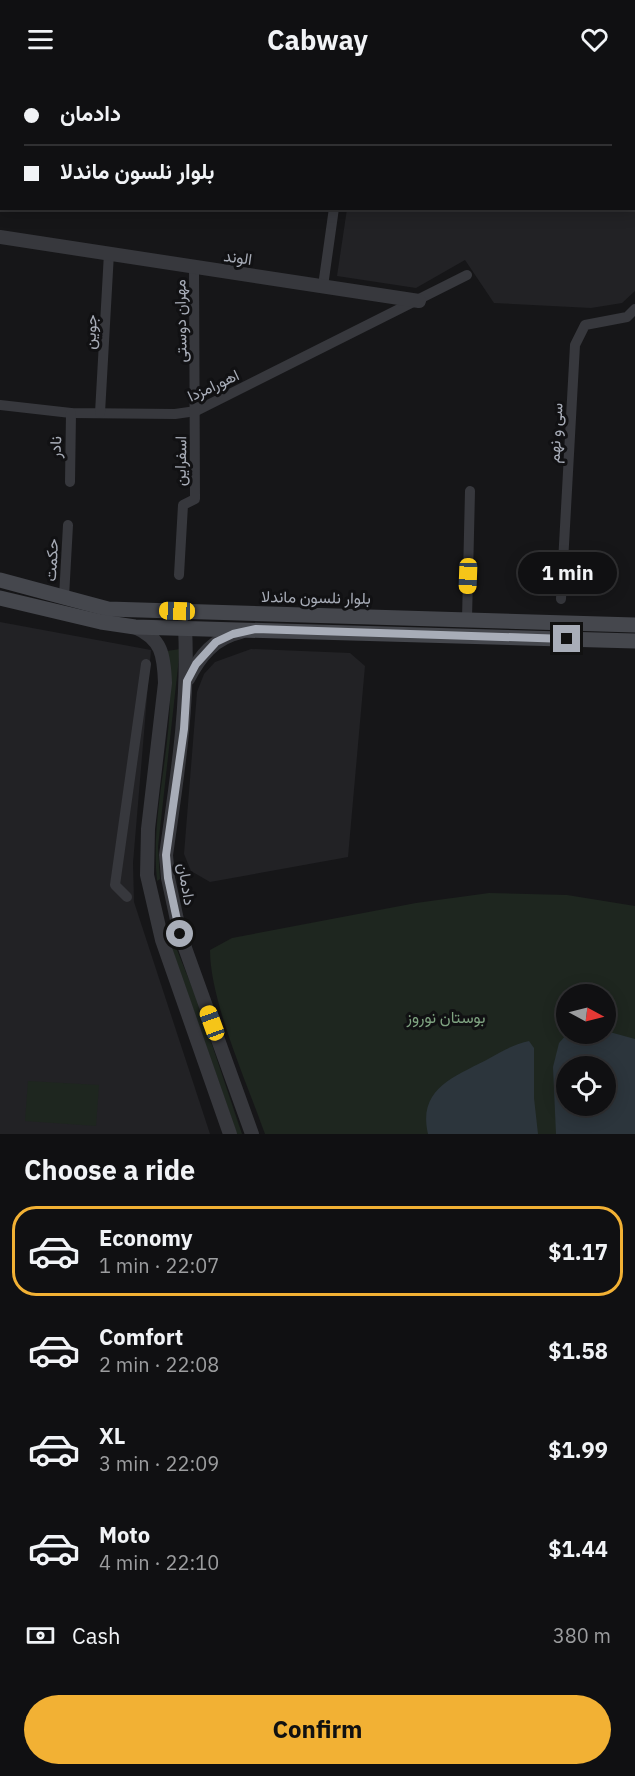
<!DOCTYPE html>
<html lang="en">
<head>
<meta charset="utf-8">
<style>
	:root { --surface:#101012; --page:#1e1e20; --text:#f1f3f6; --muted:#9c9d9f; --line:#303032; --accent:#f2b134 }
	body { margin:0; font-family:"IBM Plex Sans",Vazirmatn,sans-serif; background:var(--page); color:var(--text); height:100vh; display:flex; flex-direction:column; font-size:22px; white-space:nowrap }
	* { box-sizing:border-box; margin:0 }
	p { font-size:20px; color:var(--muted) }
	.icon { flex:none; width:33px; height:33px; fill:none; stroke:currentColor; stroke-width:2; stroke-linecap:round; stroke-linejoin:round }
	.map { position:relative; height:1056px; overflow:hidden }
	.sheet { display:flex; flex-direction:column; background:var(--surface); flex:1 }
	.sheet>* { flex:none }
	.top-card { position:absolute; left:0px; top:0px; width:636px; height:132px; box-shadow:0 3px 15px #0003,0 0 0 2px var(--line); display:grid; align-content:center; height:132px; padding:0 24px; background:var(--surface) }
	.needle { width:39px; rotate:97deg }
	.fabs { position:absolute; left:556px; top:906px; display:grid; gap:12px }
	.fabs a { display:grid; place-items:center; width:60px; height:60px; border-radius:50%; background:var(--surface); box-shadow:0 3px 15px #0003,0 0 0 2px var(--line); font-size:30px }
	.end { position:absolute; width:27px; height:27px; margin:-14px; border:8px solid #a8adb8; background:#111; box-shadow:0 0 0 3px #111 }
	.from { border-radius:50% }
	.bubble { position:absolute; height:42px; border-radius:21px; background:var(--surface); box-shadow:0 3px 15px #0003,0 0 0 2px var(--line); font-size:20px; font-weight:700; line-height:42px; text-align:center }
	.car { position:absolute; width:18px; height:36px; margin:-18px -9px; border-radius:8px; box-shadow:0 0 4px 2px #0007; background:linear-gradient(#f5c518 24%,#345 0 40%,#f5c518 0 76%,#345 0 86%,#f5c518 0) }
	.top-card b { display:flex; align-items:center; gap:21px; height:57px; font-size:22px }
	.top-card b+b { border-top:2px solid var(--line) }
	.top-card i { width:15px; height:15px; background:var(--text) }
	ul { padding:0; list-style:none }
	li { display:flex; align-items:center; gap:18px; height:90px; margin:0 12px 9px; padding:0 12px; border:3px solid transparent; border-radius:24px }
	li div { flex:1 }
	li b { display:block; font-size:22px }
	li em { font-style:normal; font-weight:700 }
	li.active { border-color:var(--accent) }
	li>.icon { width:54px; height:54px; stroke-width:1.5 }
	h2 { padding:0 24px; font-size:27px; line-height:72px }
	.pay { display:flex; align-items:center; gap:15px; height:66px; padding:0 24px; font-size:22px }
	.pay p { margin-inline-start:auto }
	.button { display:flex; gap:12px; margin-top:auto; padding:12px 24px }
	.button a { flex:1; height:69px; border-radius:36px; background:var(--accent); color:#111; font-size:24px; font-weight:700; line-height:69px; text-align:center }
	header { display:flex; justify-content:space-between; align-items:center; height:78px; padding:0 24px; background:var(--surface); font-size:27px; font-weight:700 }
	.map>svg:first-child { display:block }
	.built { fill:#222225 }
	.green { fill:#1e261f; fill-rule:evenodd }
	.water { fill:#2c353c; fill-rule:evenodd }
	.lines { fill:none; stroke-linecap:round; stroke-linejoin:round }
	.trunk-tunnel { stroke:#333438; stroke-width:18; stroke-dasharray:18 9; stroke-linecap:butt }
	.minor { stroke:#37383d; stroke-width:10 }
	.tertiary { stroke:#37383d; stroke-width:14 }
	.secondary { stroke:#45474d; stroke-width:15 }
	.route { stroke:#a8adb8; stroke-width:8 }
	.labels { text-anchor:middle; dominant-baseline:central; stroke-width:6; stroke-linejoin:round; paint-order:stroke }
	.street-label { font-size:16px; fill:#a8adb8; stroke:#111113 }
	.park-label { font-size:16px; fill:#7fa381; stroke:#111113 }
</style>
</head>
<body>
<header><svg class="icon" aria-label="menu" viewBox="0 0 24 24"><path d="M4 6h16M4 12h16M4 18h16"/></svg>Cabway<svg class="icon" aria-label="heart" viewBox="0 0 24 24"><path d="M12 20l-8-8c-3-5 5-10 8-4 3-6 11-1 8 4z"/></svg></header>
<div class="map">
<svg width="635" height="1056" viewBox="0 0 635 1056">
	<rect width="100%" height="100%" fill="#161618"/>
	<g class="built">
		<polygon points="635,112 635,213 622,225 591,230 494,225 465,182 416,210 337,198 347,131 634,130"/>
		<polygon points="0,544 151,572 133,785 134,824 210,1056 0,1056"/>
		<polygon points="251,571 350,575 365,588 348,779 210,804 191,793 184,776 197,614 204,596 215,584"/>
	</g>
	<g class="green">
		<path d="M180 571 158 769 160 801 157 803C149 726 180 650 167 573Z"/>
		<path d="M489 815 567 817 635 828V1056H265C247 1005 210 923 210 872L232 860 416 825ZM567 916H606V956H567ZM567 988H606V1028H567Z"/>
		<polygon points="175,867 196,919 242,1056 237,1056 171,868"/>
		<polygon points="28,1003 99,1007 96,1048 25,1043"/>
	</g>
	<g class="water">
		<path d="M606 953 635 961V1056H556L553 989 559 965 567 956H606ZM606 988V1028H567V988Z"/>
		<path d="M529 963 534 970V1020L538 1056H428C417 1009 457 998 490 980 504 972 513 967 529 963Z"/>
	</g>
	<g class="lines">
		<polyline class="trunk-tunnel" points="0,1 1,0"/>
		<g class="minor">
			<polyline points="157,0 161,2"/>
			<polyline points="37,2 38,0"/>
			<polyline points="584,2 584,0"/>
			<polyline points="323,208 334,130"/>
			<polyline points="0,327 71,335 175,336 196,333 467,197"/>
			<polyline points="100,335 109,175"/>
			<polyline points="70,404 71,335"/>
			<polyline points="179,497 183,427 195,421 194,189"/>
			<polyline points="64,519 68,447"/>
			<polyline points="561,521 575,267 585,247 627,239 635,231"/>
			<polyline points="467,541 470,413"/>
			<polyline points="127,819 115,807 146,586"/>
		</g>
		<g class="tertiary">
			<polyline points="0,159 419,223"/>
			<path d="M135 549C162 561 164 577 165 605L148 751 147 797 162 862 230 1056"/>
			<path d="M185 549C189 628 177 699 166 777L168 800 180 856 252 1056"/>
			<path d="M188 601C200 578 214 560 241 554"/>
		</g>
		<g class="secondary">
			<polyline points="351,0 355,2"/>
			<polyline points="393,0 398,2"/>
			<polyline points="634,70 635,70"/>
			<polyline points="634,91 635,92"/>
			<polyline points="0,502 108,531 635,547"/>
			<polyline points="0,520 101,544 135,549 635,563"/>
		</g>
	</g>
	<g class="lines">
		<polyline class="route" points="180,856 168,800 166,777 184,651 187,603 196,586 216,564 233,556 256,551 567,561"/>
	</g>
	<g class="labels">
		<g class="street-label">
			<text transform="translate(238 179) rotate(8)">الوند</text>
			<text transform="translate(180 243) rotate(-91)">مهران دوستی</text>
			<text transform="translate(90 254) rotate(-87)">جوین</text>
			<text transform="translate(213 307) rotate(-25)">اهورامزدا</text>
			<text transform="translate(555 355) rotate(-87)">سی و نهم</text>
			<text transform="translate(55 369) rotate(-88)">نادر</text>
			<text transform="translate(180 383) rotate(-89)">اسفراین</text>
			<text transform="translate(51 482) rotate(-87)">حکمت</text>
			<text transform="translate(316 519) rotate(1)">بلوار نلسون ماندلا</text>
			<text transform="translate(187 806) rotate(81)">دادمان</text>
		</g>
		<g class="park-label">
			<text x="446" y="939">بوستان نوروز</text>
		</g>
	</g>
</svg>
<div class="fabs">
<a><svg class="needle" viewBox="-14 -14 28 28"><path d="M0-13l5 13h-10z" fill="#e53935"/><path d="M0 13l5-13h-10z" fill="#9c9d9f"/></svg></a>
<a><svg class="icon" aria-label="locate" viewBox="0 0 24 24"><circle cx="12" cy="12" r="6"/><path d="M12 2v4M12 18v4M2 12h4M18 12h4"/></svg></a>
</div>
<i class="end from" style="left:180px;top:856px"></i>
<i class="end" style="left:567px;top:561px"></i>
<div class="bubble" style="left:518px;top:474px;width:99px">1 min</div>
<i class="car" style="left:468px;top:498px;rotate:182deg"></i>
<i class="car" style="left:177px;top:533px;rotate:272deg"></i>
<i class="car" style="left:212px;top:945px;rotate:340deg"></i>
<div class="top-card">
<b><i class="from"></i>دادمان</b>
<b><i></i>بلوار نلسون ماندلا</b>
</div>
</div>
<section class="sheet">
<h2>Choose a ride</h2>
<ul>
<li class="active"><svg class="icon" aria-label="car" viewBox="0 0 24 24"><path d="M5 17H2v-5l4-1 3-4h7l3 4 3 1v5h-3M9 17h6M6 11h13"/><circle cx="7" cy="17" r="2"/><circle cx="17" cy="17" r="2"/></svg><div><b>Economy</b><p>1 min · 22:07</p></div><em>$1.17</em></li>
<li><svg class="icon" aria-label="car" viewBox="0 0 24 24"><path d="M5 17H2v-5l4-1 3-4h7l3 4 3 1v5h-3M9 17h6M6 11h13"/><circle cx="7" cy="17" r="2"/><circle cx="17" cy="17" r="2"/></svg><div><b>Comfort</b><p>2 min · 22:08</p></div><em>$1.58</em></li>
<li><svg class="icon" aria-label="car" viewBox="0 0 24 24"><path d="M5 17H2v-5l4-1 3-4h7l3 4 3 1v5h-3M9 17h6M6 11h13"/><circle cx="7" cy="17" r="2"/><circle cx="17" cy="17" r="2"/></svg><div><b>XL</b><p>3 min · 22:09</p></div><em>$1.99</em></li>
<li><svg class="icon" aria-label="car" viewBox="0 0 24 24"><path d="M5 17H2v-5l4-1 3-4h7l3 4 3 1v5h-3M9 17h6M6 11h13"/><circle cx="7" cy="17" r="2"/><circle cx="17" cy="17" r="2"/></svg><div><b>Moto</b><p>4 min · 22:10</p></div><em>$1.44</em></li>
</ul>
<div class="pay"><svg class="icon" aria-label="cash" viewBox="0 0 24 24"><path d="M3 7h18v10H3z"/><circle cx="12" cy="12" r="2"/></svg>Cash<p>380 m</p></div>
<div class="button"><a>Confirm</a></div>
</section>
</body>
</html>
